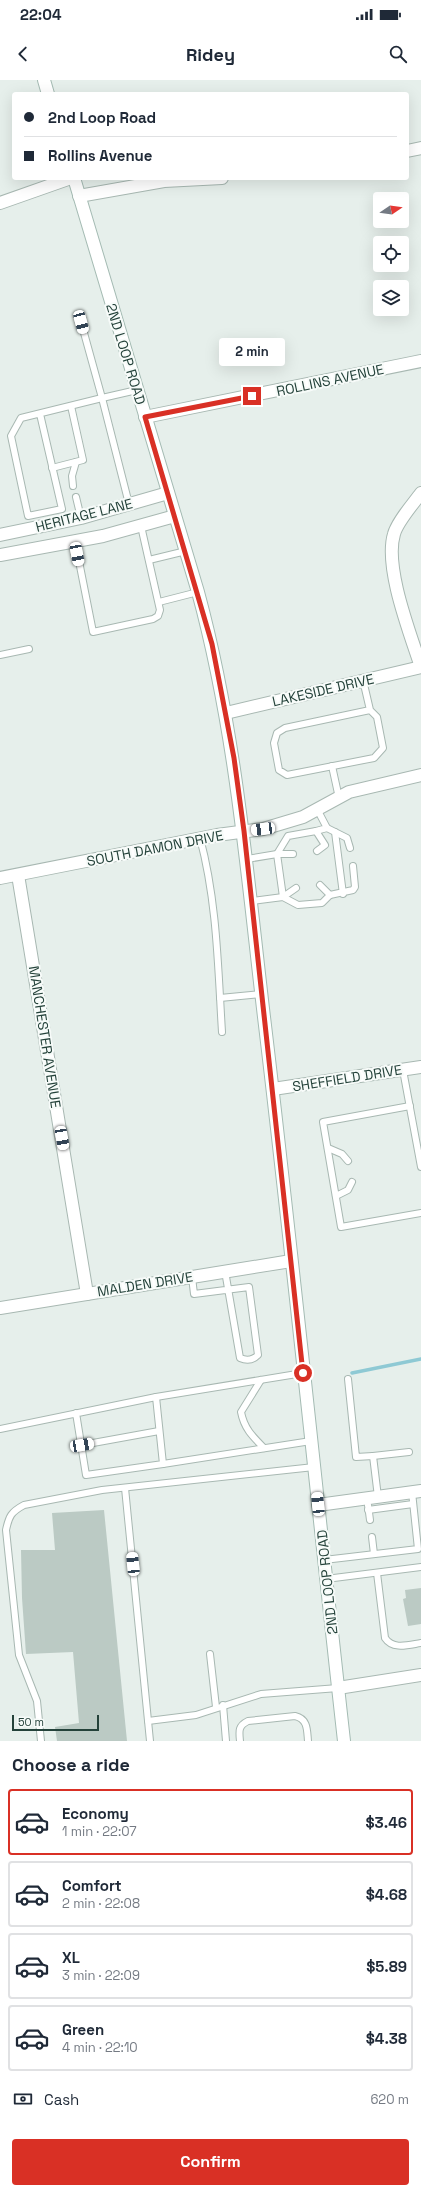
<!DOCTYPE html>
<html lang="en">
<head>
<meta charset="utf-8">
<style>
	:root { --surface:#fff; --page:#f2f2f3; --text:#1f2937; --muted:#747a83; --line:#e0e1e3; --accent:#d93025 }
	body { margin:0; font-family:"Space Grotesk",sans-serif; background:var(--page); color:var(--text); height:100vh; display:flex; flex-direction:column; font-size:15px; white-space:nowrap }
	* { box-sizing:border-box; margin:0 }
	p { font-size:13px; color:var(--muted) }
	.icon { flex:none; width:22px; height:22px; fill:none; stroke:currentColor; stroke-width:2; stroke-linecap:round; stroke-linejoin:round }
	.map { position:relative; height:1661px; overflow:hidden }
	.sheet { display:flex; flex-direction:column; background:var(--surface); flex:1 }
	.sheet>* { flex:none }
	.top-card { position:absolute; left:12px; top:12px; width:397px; height:88px; border-radius:4px; box-shadow:0 4px 16px #0002; display:grid; align-content:center; height:88px; padding:0 12px; background:var(--surface) }
	.needle { width:26px; rotate:77deg }
	.buttons { position:absolute; left:373px; top:112px; display:grid; gap:8px }
	.buttons a { display:grid; place-items:center; width:36px; height:36px; border-radius:4px; background:var(--surface); box-shadow:0 4px 16px #0002; font-size:20px }
	.scale { position:absolute; left:12px; bottom:10px; width:87px; box-sizing:border-box; padding-left:4px; border:2px solid #24423a; border-top:0; font-size:11px; line-height:14px; white-space:nowrap; color:#24423a; -webkit-text-stroke:3px #f7fbf9; paint-order:stroke }
	.end { position:absolute; width:18px; height:18px; margin:-9px; border:5px solid #d93025; background:#fff; box-shadow:0 0 0 2px #fff }
	.from { border-radius:50% }
	.bubble { position:absolute; height:28px; border-radius:4px; background:var(--surface); box-shadow:0 4px 16px #0002; font-size:13px; font-weight:800; line-height:28px; text-align:center }
	.car { position:absolute; width:12px; height:24px; margin:-12px -6px; border-radius:5px; box-shadow:0 0 3px 1px #0007; background:linear-gradient(#fff 24%,#345 0 40%,#fff 0 76%,#345 0 86%,#fff 0) }
	.top-card b { display:flex; align-items:center; gap:14px; height:38px; font-size:15px }
	.top-card b+b { border-top:1px solid var(--line) }
	.top-card i { width:10px; height:10px; background:var(--text) }
	ul { padding:0; list-style:none }
	li { display:flex; align-items:center; gap:12px; height:66px; margin:0 8px 6px; padding:0 4px; border:2px solid var(--line); border-radius:4px }
	li div { flex:1 }
	li b { display:block; font-size:15px }
	li em { font-style:normal; font-weight:800 }
	li.current { border-color:var(--accent) }
	li>.icon { width:36px; height:36px; stroke-width:1.5 }
	h2 { padding:0 12px; font-size:18px; line-height:48px }
	.pay { display:flex; align-items:center; gap:10px; height:44px; padding:0 12px; font-size:15px }
	.pay p { margin-inline-start:auto }
	.cta { display:flex; gap:8px; margin-top:auto; padding:8px 12px }
	.cta a { flex:1; height:46px; border-radius:4px; background:var(--accent); color:#fff; font-size:16px; font-weight:800; line-height:46px; text-align:center }
	.status { display:flex; justify-content:space-between; align-items:center; height:28px; padding:0 20px; background:var(--surface); direction:ltr }
	.status svg { height:11px; fill:currentColor }
	header { display:flex; justify-content:space-between; align-items:center; height:52px; padding:0 12px; background:var(--surface); font-size:18px; font-weight:800 }
	.map>svg:first-child { display:block }
	.lines { fill:none; stroke-linecap:round; stroke-linejoin:round }
	.stream { stroke:#8ec9d4; stroke-width:3.5 }
	.building { fill:#bbcac4 }
	.service-casing { stroke:#a8b8b2; stroke-width:8 }
	.minor-casing { stroke:#a8b8b2; stroke-width:14 }
	.secondary-casing { stroke:#a4bbb3; stroke-width:14 }
	.service { stroke:#fff; stroke-width:6 }
	.minor { stroke:#fff; stroke-width:12 }
	.secondary { stroke:#fff; stroke-width:12 }
	.route { stroke:#d93025; stroke-width:5 }
	.labels { text-anchor:middle; dominant-baseline:central; stroke-width:4; stroke-linejoin:round; paint-order:stroke }
	.street-label { font-size:14px; fill:#24423a; stroke:#f7fbf9 }
</style>
</head>
<body>
<div class="status"><b>22:04</b><svg viewBox="0 0 49 12"><path d="M0 12V9h3v3zM5 12V6h3v6zM10 12V3h3v9zM15 12V0h3v12zM26 1h20v11H26zM47 4h2v5h-2z"/></svg></div>
<header><svg class="icon" aria-label="back" viewBox="0 0 24 24"><path d="M15 5l-7 7 7 7"/></svg>Ridey<svg class="icon" aria-label="search" viewBox="0 0 24 24"><circle cx="10" cy="10" r="6"/><path d="M15 15l6 6"/></svg></header>
<div class="map">
<svg width="421" height="1661" viewBox="0 0 421 1661">
	<rect width="100%" height="100%" fill="#e6efeb"/>
	<g class="lines">
		<polyline class="stream" points="352,1293 421,1279"/>
	</g>
	<g class="building">
		<polygon points="104,1430 127,1661 57,1661 55,1647 79,1643 73,1572 26,1574 22,1518 21,1470 55,1470 52,1433"/>
		<polygon points="421,1508 421,1544 408,1546 403,1519 406,1518 405,1510"/>
	</g>
	<g class="lines">
		<g class="service-casing">
			<g id="service">
				<polyline points="81,242 102,318 137,310"/>
				<polyline points="40,334 62,429 28,436 11,356 21,338 102,318 129,424"/>
				<polyline points="52,388 83,380 71,326"/>
				<polyline points="73,406 72,396 76,382"/>
				<polyline points="76,417 81,438"/>
				<polyline points="75,461 93,552 153,539 158,536 160,530 141,446"/>
				<polyline points="149,480 186,471"/>
				<polyline points="159,522 198,512"/>
				<polyline points="0,575 29,569"/>
				<polyline points="363,600 370,630 285,648 277,653 274,663 279,690 287,695 374,678 383,668 377,637 370,630"/>
				<polyline points="332,686 339,718"/>
				<polyline points="327,748 347,758 350,768"/>
				<polyline points="316,751 327,748 317,729"/>
				<polyline points="335,752 343,814"/>
				<path d="M200 758C217 821 218 888 222 952"/>
				<polyline points="293,774 277,774 288,756 316,751 325,765 317,771"/>
				<polyline points="247,779 277,774 283,817 296,808"/>
				<polyline points="330,815 353,810 355,807 353,786"/>
				<polyline points="252,821 283,817 298,825 322,823 330,815 320,805"/>
				<polyline points="220,918 262,914"/>
				<polyline points="403,990 421,1087"/>
				<polyline points="410,1026 323,1042 341,1147 421,1133"/>
				<polyline points="328,1068 342,1074 348,1081"/>
				<polyline points="336,1116 348,1110 352,1102"/>
				<path d="M192 1197 194 1214 249 1207 258 1275C253 1280 247 1281 240 1278L225 1191"/>
				<polyline points="348,1299 356,1377 373,1376 378,1417"/>
				<path d="M261 1300 241 1332C244 1348 252 1356 264 1368"/>
				<polyline points="156,1317 303,1293"/>
				<polyline points="0,1349 156,1317 163,1384 86,1395 76,1333"/>
				<polyline points="82,1365 159,1351"/>
				<polyline points="373,1376 409,1372"/>
				<polyline points="163,1384 311,1361"/>
				<polyline points="125,1408 150,1661"/>
				<polyline points="368,1425 370,1440"/>
				<polyline points="368,1430 413,1424"/>
				<polyline points="372,1457 374,1474"/>
				<polyline points="324,1480 418,1469 412,1412"/>
				<path d="M377 1493 385 1558C393 1570 408 1565 421 1563"/>
				<polyline points="326,1499 421,1487"/>
				<polyline points="210,1574 216,1627"/>
				<polyline points="223,1625 226,1661"/>
				<polyline points="148,1641 196,1635 261,1614 338,1608"/>
				<path d="M41 1661 37 1621 19 1575 6 1450C9 1436 11 1432 24 1425L102 1410 314 1387"/>
				<path d="M240 1661C239 1651 238 1646 248 1641L295 1636C308 1639 307 1650 308 1661"/>
			</g>
		</g>
		<g class="minor-casing">
			<g id="minor">
				<polyline points="407,71 421,68"/>
				<polyline points="79,116 164,101 222,98"/>
				<polyline points="0,123 71,98"/>
				<polyline points="145,337 421,281"/>
				<polyline points="0,455 81,438 168,413"/>
				<polyline points="0,475 103,456 175,436"/>
				<path d="M421 587C410 553 384 487 394 454 397 442 413 424 421 413"/>
				<polyline points="226,633 421,587"/>
				<polyline points="18,795 87,1214"/>
				<polyline points="0,798 217,755 263,749 303,737 349,712 421,695"/>
				<polyline points="273,1009 421,987"/>
				<polyline points="0,1228 291,1181"/>
				<polyline points="318,1425 421,1411"/>
				<polyline points="338,1608 421,1595"/>
			</g>
		</g>
		<g class="secondary-casing">
			<g id="secondary">
				<polyline points="44,0 48,14"/>
				<path d="M74 98 198 512C236 652 247 794 264 937 293 1178 317 1420 344 1661"/>
			</g>
		</g>
		<use href="#service" class="service"/>
		<use href="#minor" class="minor"/>
		<use href="#secondary" class="secondary"/>
	</g>
	<g class="lines">
		<polyline class="route" points="252,316 145,337 212,564 234,678 244,751 303,1293"/>
	</g>
	<g class="labels">
		<g class="street-label">
			<text transform="translate(126 274) rotate(73)">2ND LOOP ROAD</text>
			<text transform="translate(330 300) rotate(-12)">ROLLINS AVENUE</text>
			<text transform="translate(84 435) rotate(-14)">HERITAGE LANE</text>
			<text transform="translate(323 610) rotate(-13)">LAKESIDE DRIVE</text>
			<text transform="translate(155 768) rotate(-11)">SOUTH DAMON DRIVE</text>
			<text transform="translate(45 957) rotate(81)">MANCHESTER AVENUE</text>
			<text transform="translate(347 998) rotate(-9)">SHEFFIELD DRIVE</text>
			<text transform="translate(145 1204) rotate(-9)">MALDEN DRIVE</text>
			<text transform="translate(327 1502) rotate(-96)">2ND LOOP ROAD</text>
		</g>
	</g>
</svg>
<div class="buttons">
<a><svg class="needle" viewBox="-14 -14 28 28"><path d="M0-13l5 13h-10z" fill="#e53935"/><path d="M0 13l5-13h-10z" fill="#747a83"/></svg></a>
<a><svg class="icon" aria-label="locate" viewBox="0 0 24 24"><circle cx="12" cy="12" r="6"/><path d="M12 2v4M12 18v4M2 12h4M18 12h4"/></svg></a>
<a><svg class="icon" aria-label="layers" viewBox="0 0 24 24"><path d="M12 4l9 5-9 5-9-5zM3 14l9 5 9-5"/></svg></a>
</div>
<div class="scale">50 m</div>
<i class="end from" style="left:303px;top:1293px"></i>
<i class="end" style="left:252px;top:316px"></i>
<div class="bubble" style="left:219px;top:258px;width:66px">2 min</div>
<i class="car" style="left:81px;top:242px;rotate:165deg"></i>
<i class="car" style="left:77px;top:474px;rotate:169deg"></i>
<i class="car" style="left:263px;top:749px;rotate:263deg"></i>
<i class="car" style="left:62px;top:1058px;rotate:170deg"></i>
<i class="car" style="left:82px;top:1365px;rotate:80deg"></i>
<i class="car" style="left:318px;top:1424px;rotate:354deg"></i>
<i class="car" style="left:133px;top:1484px;rotate:354deg"></i>
<div class="top-card">
<b><i class="from"></i>2nd Loop Road</b>
<b><i></i>Rollins Avenue</b>
</div>
</div>
<section class="sheet">
<h2>Choose a ride</h2>
<ul>
<li class="current"><svg class="icon" aria-label="car" viewBox="0 0 24 24"><path d="M5 17H2v-5l4-1 3-4h7l3 4 3 1v5h-3M9 17h6M6 11h13"/><circle cx="7" cy="17" r="2"/><circle cx="17" cy="17" r="2"/></svg><div><b>Economy</b><p>1 min · 22:07</p></div><em>$3.46</em></li>
<li><svg class="icon" aria-label="car" viewBox="0 0 24 24"><path d="M5 17H2v-5l4-1 3-4h7l3 4 3 1v5h-3M9 17h6M6 11h13"/><circle cx="7" cy="17" r="2"/><circle cx="17" cy="17" r="2"/></svg><div><b>Comfort</b><p>2 min · 22:08</p></div><em>$4.68</em></li>
<li><svg class="icon" aria-label="car" viewBox="0 0 24 24"><path d="M5 17H2v-5l4-1 3-4h7l3 4 3 1v5h-3M9 17h6M6 11h13"/><circle cx="7" cy="17" r="2"/><circle cx="17" cy="17" r="2"/></svg><div><b>XL</b><p>3 min · 22:09</p></div><em>$5.89</em></li>
<li><svg class="icon" aria-label="car" viewBox="0 0 24 24"><path d="M5 17H2v-5l4-1 3-4h7l3 4 3 1v5h-3M9 17h6M6 11h13"/><circle cx="7" cy="17" r="2"/><circle cx="17" cy="17" r="2"/></svg><div><b>Green</b><p>4 min · 22:10</p></div><em>$4.38</em></li>
</ul>
<div class="pay"><svg class="icon" aria-label="cash" viewBox="0 0 24 24"><path d="M3 7h18v10H3z"/><circle cx="12" cy="12" r="2"/></svg>Cash<p>620 m</p></div>
<div class="cta"><a>Confirm</a></div>
</section>
</body>
</html>
